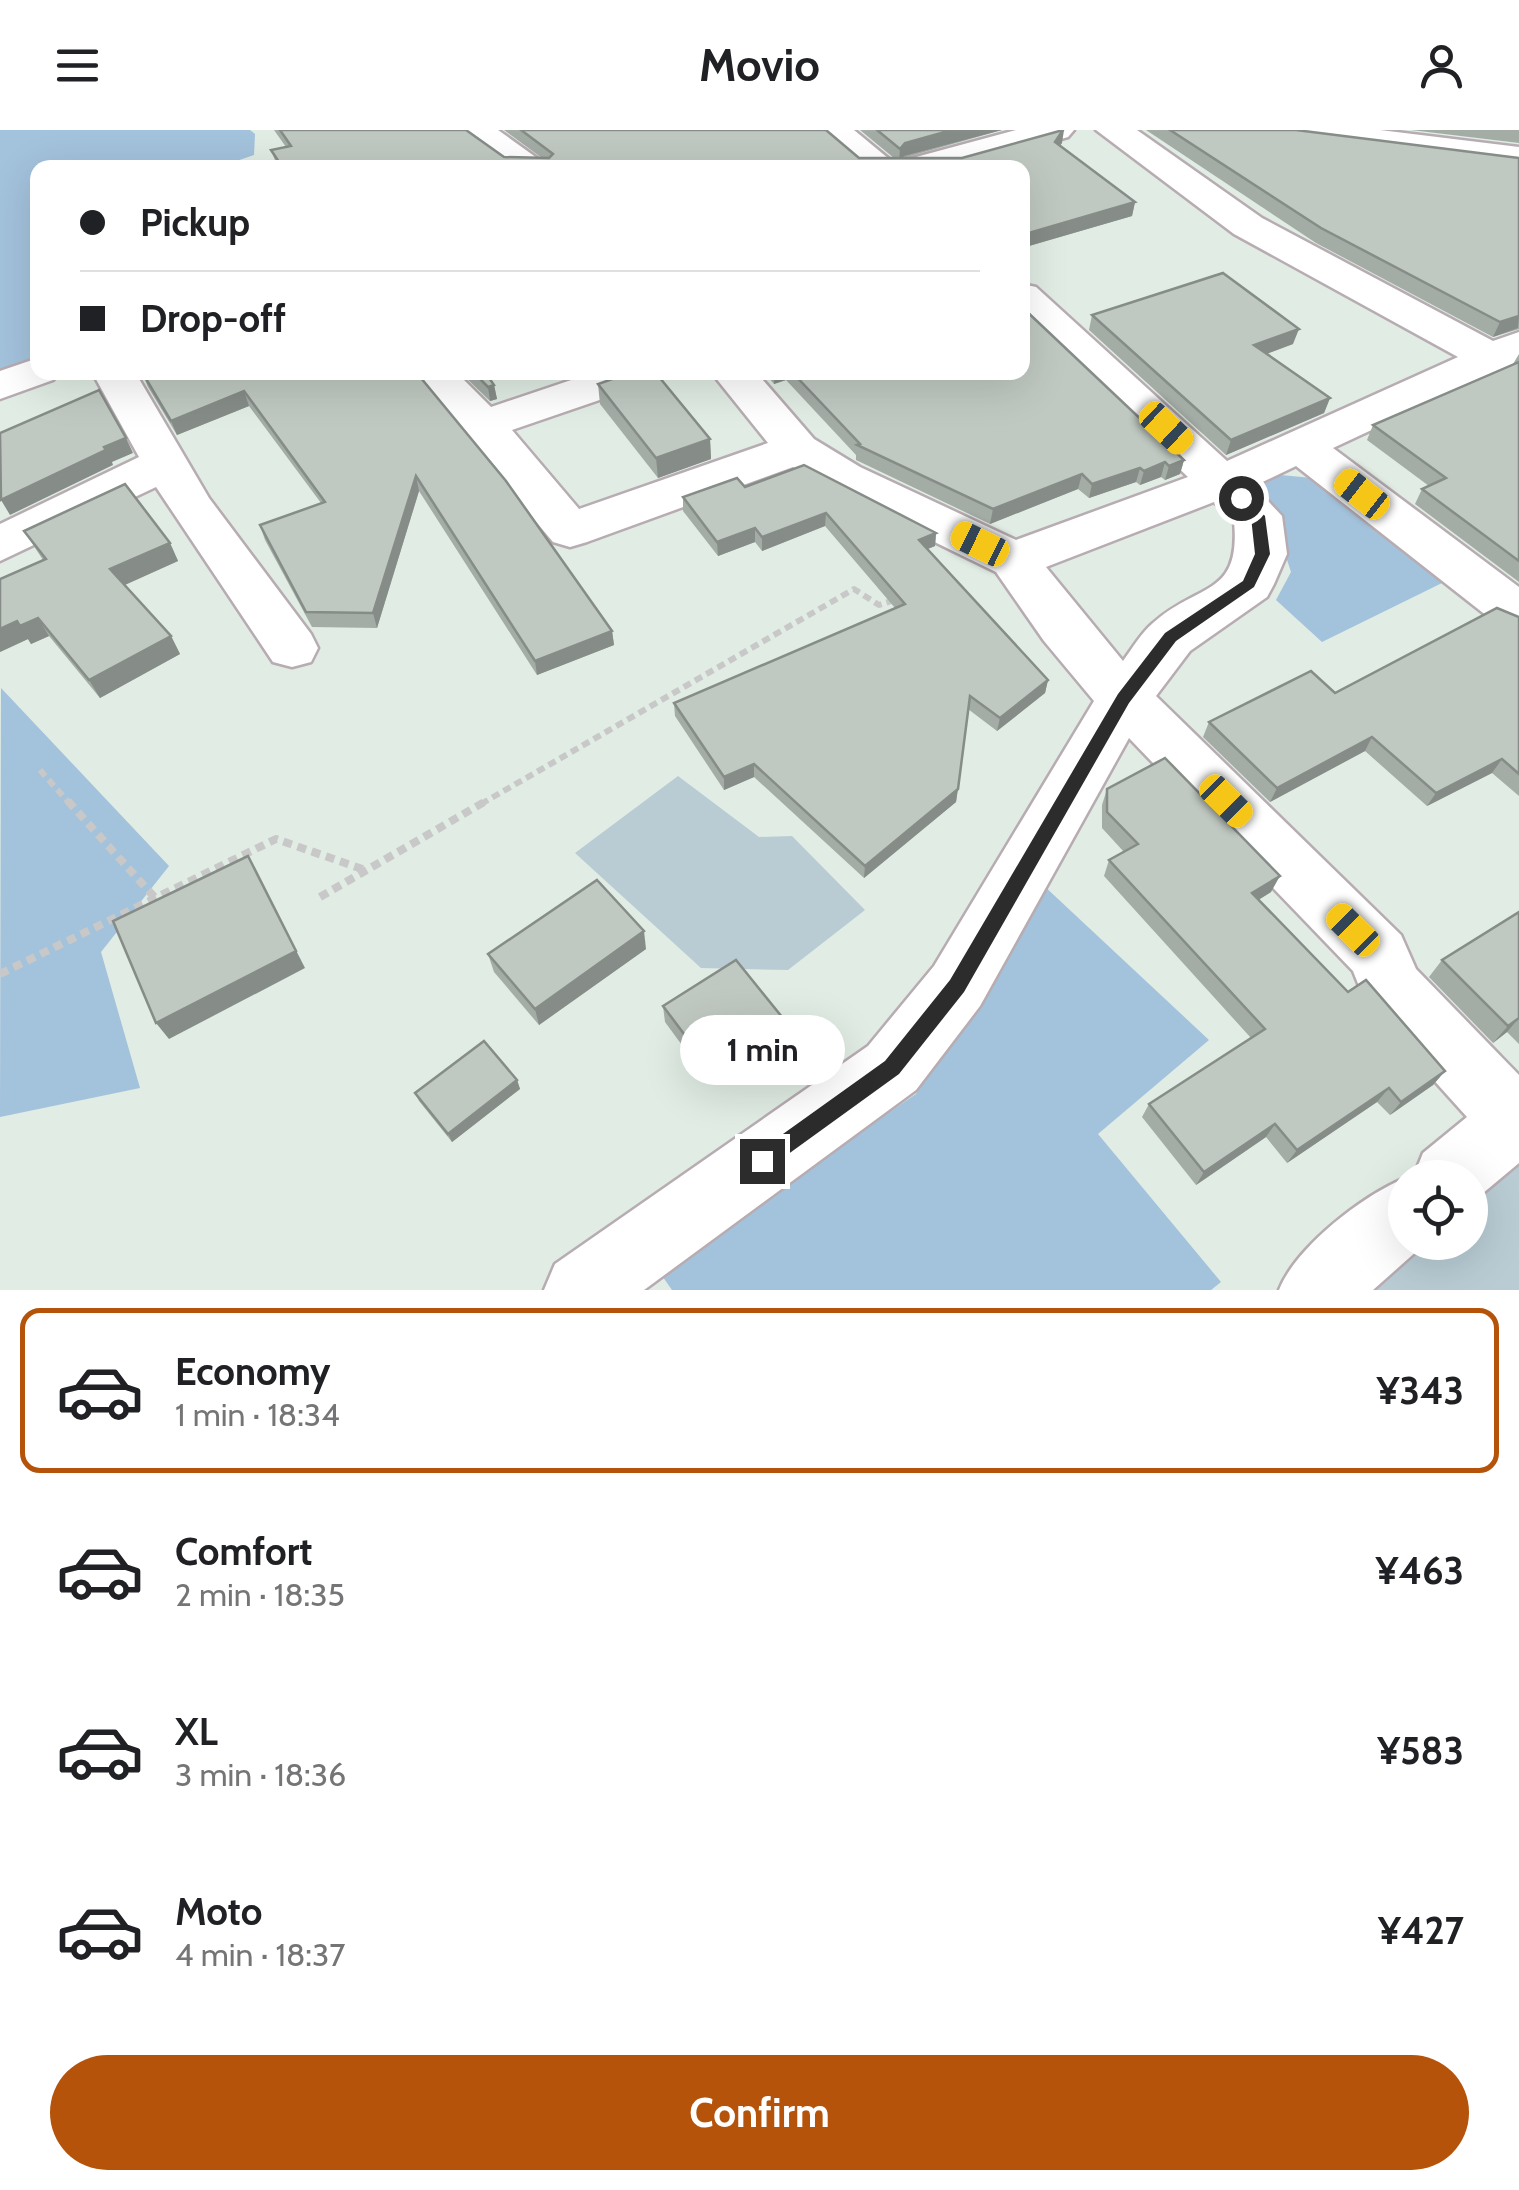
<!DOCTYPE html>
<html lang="en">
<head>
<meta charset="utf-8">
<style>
	:root { --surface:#fff; --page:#f6f6f6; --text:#202124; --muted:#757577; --line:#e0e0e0; --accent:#b45309 }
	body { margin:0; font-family:Cabin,sans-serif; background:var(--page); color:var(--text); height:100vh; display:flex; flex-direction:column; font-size:38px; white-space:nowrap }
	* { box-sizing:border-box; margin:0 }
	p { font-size:32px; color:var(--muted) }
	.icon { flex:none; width:55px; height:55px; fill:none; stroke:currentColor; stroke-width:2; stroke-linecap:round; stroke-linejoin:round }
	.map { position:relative; height:1160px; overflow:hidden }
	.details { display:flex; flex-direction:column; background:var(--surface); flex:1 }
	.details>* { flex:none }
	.banner { position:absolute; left:30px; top:30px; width:1000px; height:220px; border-radius:20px; box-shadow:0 10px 40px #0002; display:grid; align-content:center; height:220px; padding:0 50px; background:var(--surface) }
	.controls { position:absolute; left:1388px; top:1030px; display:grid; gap:20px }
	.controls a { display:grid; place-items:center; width:100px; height:100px; border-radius:50%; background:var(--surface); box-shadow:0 10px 40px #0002; font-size:50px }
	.end { position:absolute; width:45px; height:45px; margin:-22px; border:12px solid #2c2c2c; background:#fff; box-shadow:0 0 0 5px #fff }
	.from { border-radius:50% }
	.bubble { position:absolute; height:70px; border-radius:35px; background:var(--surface); box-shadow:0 10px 40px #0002; font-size:32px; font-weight:800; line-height:70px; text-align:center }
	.car { position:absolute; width:30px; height:60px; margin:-30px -15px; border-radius:12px; box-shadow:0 0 8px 2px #0007; background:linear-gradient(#f5c518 24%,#345 0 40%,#f5c518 0 76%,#345 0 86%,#f5c518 0) }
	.banner b { display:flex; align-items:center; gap:35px; height:95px; font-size:38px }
	.banner b+b { border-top:2px solid var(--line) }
	.banner i { width:25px; height:25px; background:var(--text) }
	ul { padding:18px 0 0; list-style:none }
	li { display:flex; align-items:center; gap:30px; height:165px; margin:0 20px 15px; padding:0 30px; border:5px solid transparent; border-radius:20px }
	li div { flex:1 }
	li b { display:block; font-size:38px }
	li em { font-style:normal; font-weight:800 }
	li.on { border-color:var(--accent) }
	li>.icon { width:90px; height:90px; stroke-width:1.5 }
	.button { display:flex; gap:20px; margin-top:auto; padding:20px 50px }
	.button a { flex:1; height:115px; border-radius:60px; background:var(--accent); color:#fff; font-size:40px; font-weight:800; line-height:115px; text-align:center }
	header { display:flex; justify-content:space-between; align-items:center; height:130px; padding:0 50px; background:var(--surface); font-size:45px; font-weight:800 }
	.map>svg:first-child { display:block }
	.green { fill:#a3c2dc }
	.cemetery { fill:#b9ccd4 }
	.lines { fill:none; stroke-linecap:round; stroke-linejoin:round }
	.minor-casing { stroke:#b7acb1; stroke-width:5 }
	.path-far1 { stroke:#c8c8c8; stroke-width:6; stroke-dasharray:8 5; stroke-linecap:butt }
	.path { stroke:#c8c8c8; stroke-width:8; stroke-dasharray:9 6; stroke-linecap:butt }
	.minor { fill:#fff; fill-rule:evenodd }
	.wall { fill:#a4aca6 }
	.shaded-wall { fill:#868c87 }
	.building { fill:#bfc8c1; stroke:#868c87; stroke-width:2.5 }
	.route { fill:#2c2c2c }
</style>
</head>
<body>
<header><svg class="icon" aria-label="menu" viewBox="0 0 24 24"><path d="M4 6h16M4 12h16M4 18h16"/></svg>Movio<svg class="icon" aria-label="person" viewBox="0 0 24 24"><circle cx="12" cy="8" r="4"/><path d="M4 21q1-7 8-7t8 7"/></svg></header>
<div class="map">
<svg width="1519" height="1160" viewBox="0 0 1519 1160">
	<rect width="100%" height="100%" fill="#e0ece4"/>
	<g class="green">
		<polygon points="0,0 250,0 255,4 254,25 219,37 38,38 37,227 0,244"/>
		<polygon points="1270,344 1312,348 1442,453 1322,512 1276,470 1291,442 1269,374 1244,356"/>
		<polygon points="1,558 169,736 101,822 140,958 0,987"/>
		<polygon points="1042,754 1209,910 1098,1004 1221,1152 1211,1160 672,1160 658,1140 916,964"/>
	</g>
	<g class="cemetery">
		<polygon points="678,646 759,707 792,706 865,780 788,840 701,838 575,723"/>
		<polygon points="1519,1027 1519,1160 1370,1160 1423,1113 1470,1112 1470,1071"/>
	</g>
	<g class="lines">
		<g class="minor-casing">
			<g id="minor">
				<polygon points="456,0 498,0 551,38 508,38"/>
				<polygon points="813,0 854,0 900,38 858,38"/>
				<polygon points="1016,0 1074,0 1068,7 960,38 900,38 905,30"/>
				<path d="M1096 0H1137L1262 88 1493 211 1519 202V231L1333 318 1519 457V503L1501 497 1296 336 1254 356 1282 386 1287 424 1274 454 1267 467 1190 521 1156 566 1401 805 1416 839 1519 945V1033L1470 1074V1048H1413L1423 1023 1467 987 1367 876 1353 841 1129 608 980 876 916 960 644 1160H544L555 1134 868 916 934 836 1094 571 1044 511 996 442 826 359 793 337 587 412 570 417 553 412 410 242H456L491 277 595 242H661L655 251 512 300 579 379 768 313 711 242H756L814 309 860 337 1016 410 1188 347 1022 189V154L1036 157 1227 331 1458 227 1234 104ZM1214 372 1234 391C1241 467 1199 452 1153 493 1141 503 1132 519 1123 531L1046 437Z"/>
				<polygon points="1277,0 1380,0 1519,17 1519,39 1295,11 1283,7"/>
				<polygon points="38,228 38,242 59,242 53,250 0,269 0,241"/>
				<polygon points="92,242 135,242 209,368 311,504 318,518 311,532 292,537 273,532 156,357 0,431 0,394 139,327"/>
				<path d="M1405 1048V1112H1427L1373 1160H1279C1296 1117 1362 1066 1405 1048Z"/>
			</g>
		</g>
		<g class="path-far1">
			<polyline points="40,640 70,674"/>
			<polyline points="481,674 854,459 879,475 894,470"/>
		</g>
		<g class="path">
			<polyline points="68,671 156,769"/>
			<polyline points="320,767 486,671"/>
			<polyline points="0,844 276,709 368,741"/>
		</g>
		<use href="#minor" class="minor"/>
	</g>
	<g class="wall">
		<polygon points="274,0 466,0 504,27 542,28 504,0 826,0 859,28 894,28 860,0 1002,0 903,28 962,28 1062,13 1059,16 1135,72 1132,86 1022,118 1022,38 278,38 271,20 286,17"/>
		<polygon points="1146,0 1296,0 1519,28 1519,199 1493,207 1316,113"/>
		<polygon points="1411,0 1519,0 1519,13"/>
		<polygon points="1092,185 1293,214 1267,224 1330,268 1324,283 1226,325 1089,200"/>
		<polygon points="1519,224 1519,452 1415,374 1422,359 1429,356 1367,310 1373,295 1513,234"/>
		<polygon points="416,242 612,501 614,515 537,545 419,361 377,498 312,497 265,410 260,395 321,373 249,276 177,305 148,257 142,243"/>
		<polygon points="460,242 485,242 494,255 497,269 490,271"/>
		<polygon points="764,242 1022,242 1184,330 1180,344 1165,350 1161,347 1140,355 1136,352 1089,368 1078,359 990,394 856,330 856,325 786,250 774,254"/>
		<polygon points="598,254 710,309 711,329 658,348 600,274"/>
		<polygon points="745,357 936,403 935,416 928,419 1048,550 1045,563 997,601 968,579 956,672 864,748 754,647 724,660 675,586 674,573 895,478 825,396 762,421 755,412 718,426 683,381 683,367"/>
		<polygon points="24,401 170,413 178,431 125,455 171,506 180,524 100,568 49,506 31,514 28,509 0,522 0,449 43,430"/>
		<polygon points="1519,487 1519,666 1492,643 1427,676 1365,621 1270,672 1203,607 1209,592 1335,563"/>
		<polygon points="1107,659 1271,762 1258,770 1348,862 1445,941 1433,955 1390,985 1377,972 1287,1033 1266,1007 1196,1055 1142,987 1149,974 1251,908 1104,746 1109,730 1124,722 1102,698 1102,675"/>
		<polygon points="1519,782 1519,914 1507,902 1493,913 1429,847 1442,830"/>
		<polygon points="646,819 539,895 494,842 488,824"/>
		<polygon points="663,876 782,887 781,904 709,952 665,892"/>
		<polygon points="517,950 520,959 452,1012 419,971 415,963"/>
	</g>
	<g class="shaded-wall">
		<polygon points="952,0 1002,0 904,26 899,32 900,19 905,13"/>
		<polygon points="1064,0 1062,13 1052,26 1055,12"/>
		<polygon points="1135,72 1132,86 1022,118 1022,105"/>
		<polygon points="1519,186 1518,198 1493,207 1500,192"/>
		<polygon points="1299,199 1293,214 1250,230 1254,215"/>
		<polygon points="775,242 786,242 786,250 774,254"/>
		<polygon points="494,255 497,269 490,271 488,257"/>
		<polygon points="244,261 249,276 177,305 171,291"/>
		<polygon points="1330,268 1324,283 1226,325 1231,310"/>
		<polygon points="126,308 133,323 112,332 113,335 10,385 1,370 104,317"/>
		<polygon points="710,309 711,329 658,348 656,328"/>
		<polygon points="1184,330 1180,344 1165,350 1169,336"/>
		<polygon points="1165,332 1161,347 1140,355 1144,341"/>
		<polygon points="1140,338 1136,352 1089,368 1092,354"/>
		<polygon points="1082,344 1078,359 990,394 993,379"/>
		<polygon points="416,346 419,361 377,498 373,483"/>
		<polygon points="826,383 825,396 762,421 762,407"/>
		<polygon points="755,398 755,412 718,426 717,412"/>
		<polygon points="936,403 935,416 917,423 919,410"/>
		<polygon points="170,413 178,431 120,457 110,439"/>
		<polygon points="38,488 49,506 31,514 28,509 0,522 0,499 17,491"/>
		<polygon points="612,501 614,515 537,545 535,531"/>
		<polygon points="171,506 180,524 100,568 89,550"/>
		<polygon points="1048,550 1045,563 997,601 1000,588"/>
		<polygon points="1372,607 1365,621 1270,672 1277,658"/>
		<polygon points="1502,629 1492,643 1427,676 1436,663"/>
		<polygon points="754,634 754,647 724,660 724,647"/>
		<polygon points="958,659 956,672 864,748 865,736"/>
		<polygon points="248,726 305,838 169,909 156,893"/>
		<polygon points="1280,746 1271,762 1244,779 1252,763"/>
		<polygon points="644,801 646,819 539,895 535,879"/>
		<polygon points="782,887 781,904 709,952 708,936"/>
		<polygon points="1519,888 1507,902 1493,913 1508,896"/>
		<polygon points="1445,941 1433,955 1390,985 1401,972"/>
		<polygon points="517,950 520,959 452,1012 448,1004"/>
		<polygon points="1389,958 1377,972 1287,1033 1297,1020"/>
		<polygon points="1275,994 1266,1007 1196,1055 1204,1042"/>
	</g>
	<g class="building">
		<polygon points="280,0 466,0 504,27 549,28 553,24 521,0 826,0 859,28 962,28 1063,0 1055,12 1135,72 1022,105 1022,38 283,38 271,20 291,16"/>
		<polygon points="877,0 952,0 905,13 900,19"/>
		<polygon points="1170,0 1296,0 1519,28 1519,186 1500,192 1321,98"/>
		<polygon points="1223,143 1299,199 1254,215 1330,268 1231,310 1092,185"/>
		<polygon points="1022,177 1184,330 1169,336 1165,332 1144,341 1140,338 1092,354 1082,344 993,379 857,315 860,314 792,242 1022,242"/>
		<polygon points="1519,232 1519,431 1422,359 1446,348 1373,295"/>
		<polygon points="142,242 416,242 506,351 612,501 535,531 416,346 373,483 306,482 260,395 325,372 244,261 171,291"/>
		<polygon points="473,242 485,242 494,255 488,257"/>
		<polygon points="632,242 655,242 710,309 656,328 598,254"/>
		<polygon points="99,260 126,308 104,317 106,320 1,370 0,303"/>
		<polygon points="804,335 936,403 919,410 1048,550 1000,588 970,566 958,659 865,736 754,634 724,647 674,573 905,474 826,383 762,407 755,398 717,412 683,367 737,348 745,357"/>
		<polygon points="125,354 170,413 110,439 171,506 89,550 38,488 20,496 17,491 0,499 0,449 46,429 24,401"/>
		<polygon points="1497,478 1519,487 1519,644 1502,629 1436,663 1372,607 1277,658 1209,592 1311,541 1335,563"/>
		<polygon points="1165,628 1280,746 1252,763 1348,862 1366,850 1445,941 1401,972 1389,958 1297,1020 1275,994 1204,1042 1149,974 1265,899 1109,730 1138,714 1107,682 1107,659"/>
		<polygon points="248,726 296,821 156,893 113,791"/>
		<polygon points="597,750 644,801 535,879 488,824"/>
		<polygon points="1519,782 1519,888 1508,896 1442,830"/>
		<polygon points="736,830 782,887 708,936 663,876"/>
		<polygon points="484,911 517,950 448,1004 415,963"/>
	</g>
	<polygon class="route" points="1236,365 1246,365 1265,386 1270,424 1254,457 1176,511 1129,573 964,862 899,944 769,1038 755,1038 755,1024 885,931 950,850 1118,564 1165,503 1243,451 1255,424 1251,387 1236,372"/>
</svg>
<div class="controls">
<a><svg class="icon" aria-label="locate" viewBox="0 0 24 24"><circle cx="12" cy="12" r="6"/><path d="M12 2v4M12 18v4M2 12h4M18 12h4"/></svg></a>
</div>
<i class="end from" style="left:1241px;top:368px"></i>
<i class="end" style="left:762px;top:1031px"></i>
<div class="bubble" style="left:680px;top:885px;width:165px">1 min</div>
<i class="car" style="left:1166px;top:298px;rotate:133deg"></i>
<i class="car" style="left:1362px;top:364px;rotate:308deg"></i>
<i class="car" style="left:980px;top:414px;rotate:296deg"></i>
<i class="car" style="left:1226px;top:671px;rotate:135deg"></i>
<i class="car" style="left:1353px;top:800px;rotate:315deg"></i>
<div class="banner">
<b><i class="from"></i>Pickup</b>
<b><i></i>Drop-off</b>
</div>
</div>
<section class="details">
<ul>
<li class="on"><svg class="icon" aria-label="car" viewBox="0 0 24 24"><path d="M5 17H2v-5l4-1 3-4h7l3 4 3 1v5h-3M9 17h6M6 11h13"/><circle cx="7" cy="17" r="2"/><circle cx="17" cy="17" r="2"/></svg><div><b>Economy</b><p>1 min · 18:34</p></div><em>¥343</em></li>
<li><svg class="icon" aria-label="car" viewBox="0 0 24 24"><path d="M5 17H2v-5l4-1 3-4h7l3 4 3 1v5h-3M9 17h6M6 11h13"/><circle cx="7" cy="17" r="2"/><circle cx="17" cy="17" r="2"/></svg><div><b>Comfort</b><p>2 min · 18:35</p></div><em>¥463</em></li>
<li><svg class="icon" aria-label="car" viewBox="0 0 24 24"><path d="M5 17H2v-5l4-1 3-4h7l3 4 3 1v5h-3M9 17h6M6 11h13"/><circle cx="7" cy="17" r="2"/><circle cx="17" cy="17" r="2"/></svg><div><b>XL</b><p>3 min · 18:36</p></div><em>¥583</em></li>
<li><svg class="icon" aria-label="car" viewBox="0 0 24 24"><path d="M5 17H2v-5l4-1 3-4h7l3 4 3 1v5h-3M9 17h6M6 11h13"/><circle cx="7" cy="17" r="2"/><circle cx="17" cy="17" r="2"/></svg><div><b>Moto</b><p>4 min · 18:37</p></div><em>¥427</em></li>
</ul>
<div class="button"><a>Confirm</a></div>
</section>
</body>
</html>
